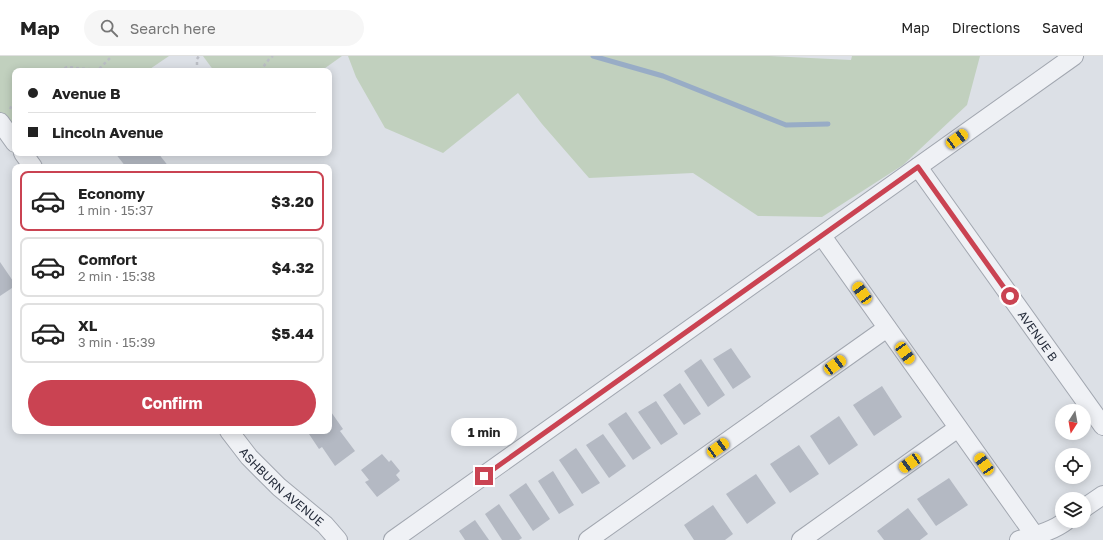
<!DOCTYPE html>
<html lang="en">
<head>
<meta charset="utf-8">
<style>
	:root { --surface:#fff; --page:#f6f6f6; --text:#222; --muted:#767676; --line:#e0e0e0; --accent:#ca4352 }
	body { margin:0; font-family:"Golos Text",sans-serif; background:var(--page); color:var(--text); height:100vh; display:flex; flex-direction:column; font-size:15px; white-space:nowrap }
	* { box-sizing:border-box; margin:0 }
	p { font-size:13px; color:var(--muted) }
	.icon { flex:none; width:22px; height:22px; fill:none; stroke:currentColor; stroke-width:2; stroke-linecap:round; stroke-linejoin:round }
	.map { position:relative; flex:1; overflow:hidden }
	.side { position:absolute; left:12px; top:108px; width:320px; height:270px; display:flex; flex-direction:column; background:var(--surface); border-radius:8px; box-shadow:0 2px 10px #0003 }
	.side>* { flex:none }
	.banner { position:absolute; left:12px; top:12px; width:320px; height:88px; border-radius:8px; box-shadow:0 2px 10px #0003; display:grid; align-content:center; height:88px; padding:0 16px; background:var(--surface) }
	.needle { width:26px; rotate:191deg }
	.controls { position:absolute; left:1055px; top:348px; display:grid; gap:8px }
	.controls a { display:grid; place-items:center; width:36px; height:36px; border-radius:50%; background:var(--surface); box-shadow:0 2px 10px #0003; font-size:20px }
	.end { position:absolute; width:18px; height:18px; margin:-9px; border:5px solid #ca4352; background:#fff; box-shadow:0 0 0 2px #fff }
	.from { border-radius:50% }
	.bubble { position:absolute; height:28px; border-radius:14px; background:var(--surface); box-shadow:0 2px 10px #0003; font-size:13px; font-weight:700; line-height:28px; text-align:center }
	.car { position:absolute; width:12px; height:24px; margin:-12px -6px; border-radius:5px; box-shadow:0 0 3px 1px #0007; background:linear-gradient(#f5c518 24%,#345 0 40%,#f5c518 0 76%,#345 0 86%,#f5c518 0) }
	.banner b { display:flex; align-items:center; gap:14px; height:38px; font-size:15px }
	.banner b+b { border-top:1px solid var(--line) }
	.banner i { width:10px; height:10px; background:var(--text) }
	ul { padding:7px 0 0; list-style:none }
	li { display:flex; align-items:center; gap:12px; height:60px; margin:0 8px 6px; padding:0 8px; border:2px solid var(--line); border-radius:8px }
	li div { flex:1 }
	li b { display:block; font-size:15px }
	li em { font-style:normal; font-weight:700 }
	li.selected { border-color:var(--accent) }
	li>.icon { width:36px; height:36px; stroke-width:1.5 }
	.button { display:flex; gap:8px; margin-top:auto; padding:8px 16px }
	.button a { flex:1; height:46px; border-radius:24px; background:var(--accent); color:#fff; font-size:16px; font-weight:700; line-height:46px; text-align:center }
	header { display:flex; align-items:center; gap:24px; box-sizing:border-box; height:56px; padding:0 20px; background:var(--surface); border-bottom:1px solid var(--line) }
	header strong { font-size:19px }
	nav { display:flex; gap:22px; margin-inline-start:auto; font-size:14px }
	.search { width:280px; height:36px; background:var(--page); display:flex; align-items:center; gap:10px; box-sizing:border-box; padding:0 14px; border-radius:22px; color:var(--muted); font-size:15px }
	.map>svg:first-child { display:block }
	.green { fill:#c1d0be }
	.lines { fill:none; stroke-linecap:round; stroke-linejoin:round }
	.stream { stroke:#98acc6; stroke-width:5 }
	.building { fill:#b4b9c3 }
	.minor-casing { stroke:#a2a7b0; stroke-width:20 }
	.path { stroke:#bbbec5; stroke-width:2.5; stroke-dasharray:3 3; stroke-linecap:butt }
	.minor { stroke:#eff1f5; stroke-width:18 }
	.route { stroke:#ca4352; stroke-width:5 }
	.labels { text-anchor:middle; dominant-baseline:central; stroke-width:3.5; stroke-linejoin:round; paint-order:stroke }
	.street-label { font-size:12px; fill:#262d3c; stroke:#ebeff4 }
</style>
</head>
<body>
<header>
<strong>Map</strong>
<div class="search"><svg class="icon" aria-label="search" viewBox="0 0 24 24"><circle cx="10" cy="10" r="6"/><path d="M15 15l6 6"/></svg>Search here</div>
<nav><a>Map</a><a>Directions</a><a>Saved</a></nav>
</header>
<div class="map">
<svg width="1103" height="484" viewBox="0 0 1103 484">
	<rect width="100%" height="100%" fill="#dce0e6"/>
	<g class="green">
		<polygon points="0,0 169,0 147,15 15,15 15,87 0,66"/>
		<polygon points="203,0 342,0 321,15 214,15"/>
		<polygon points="348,0 770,0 851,4 852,0 980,0 967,49 903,109 822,161 758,160 693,117 589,122 542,68 518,37 443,97 385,72 356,21"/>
	</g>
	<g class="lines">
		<polyline class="stream" points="593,0 663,20 786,69 828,68"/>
	</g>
	<g class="building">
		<polygon points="115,97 158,97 169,111 126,111"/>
		<polygon points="0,206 15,228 15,230 0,240"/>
		<polygon points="731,292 751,321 733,333 713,303"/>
		<polygon points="701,303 725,339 708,351 684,315"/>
		<polygon points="680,327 701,358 684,369 663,339"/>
		<polygon points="882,330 902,361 874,380 853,349"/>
		<polygon points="656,345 678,378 661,389 638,356"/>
		<polygon points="329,353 343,373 340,375 355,395 335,410 322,391 319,393 307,375 329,375"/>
		<polygon points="626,356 651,392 633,404 608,368"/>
		<polygon points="839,360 858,389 829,409 810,380"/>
		<polygon points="603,378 626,410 609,422 586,389"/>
		<polygon points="799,389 819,418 790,437 770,408"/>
		<polygon points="576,392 600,427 582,438 559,404"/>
		<polygon points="382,398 389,406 391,404 400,415 396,419 400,424 377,441 365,426 369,424 361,414"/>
		<polygon points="553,415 574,449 559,458 538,425"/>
		<polygon points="756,418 776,447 747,468 726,438"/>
		<polygon points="949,422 968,449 936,470 917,443"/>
		<polygon points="526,427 550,463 533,475 509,439"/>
		<polygon points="499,448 522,482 519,484 502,484 485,458"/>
		<polygon points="713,449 733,478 725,484 694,484 684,469"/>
		<polygon points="908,452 928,478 920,484 884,484 877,475"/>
		<polygon points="475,464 489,484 465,484 459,475"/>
	</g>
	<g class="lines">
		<g class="minor-casing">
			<g id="minor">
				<polyline points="0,66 15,87"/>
				<polyline points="23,97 33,111"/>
				<path id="s1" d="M918 111 1103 370"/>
				<polyline points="822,180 1038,484"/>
				<path id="s2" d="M229 375 249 401 279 431 325 469 338 484"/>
				<polyline points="1084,452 1103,439"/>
				<polyline points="393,484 1074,0"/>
				<polyline points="588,484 887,272"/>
				<polyline points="801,484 958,372"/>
				<path d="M1019 484C1036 480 1053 475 1066 465"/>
			</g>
		</g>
		<g class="path">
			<polyline points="59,15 67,11 98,14 112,0"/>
			<polyline points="197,15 197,3 199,0"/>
			<polyline points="260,15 270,2 273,0"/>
			<polyline points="10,53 15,43"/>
		</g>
		<use href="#minor" class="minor"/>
	</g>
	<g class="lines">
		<polyline class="route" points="484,420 918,111 1010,240"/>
	</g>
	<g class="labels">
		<g class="street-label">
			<text stroke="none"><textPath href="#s1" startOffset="207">AVENUE B</textPath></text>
			<text stroke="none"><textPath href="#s2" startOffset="77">ASHBURN AVENUE</textPath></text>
		</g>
	</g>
</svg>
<div class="controls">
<a><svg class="needle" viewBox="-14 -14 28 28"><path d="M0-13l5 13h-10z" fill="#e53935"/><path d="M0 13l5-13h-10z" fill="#767676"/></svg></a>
<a><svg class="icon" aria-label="locate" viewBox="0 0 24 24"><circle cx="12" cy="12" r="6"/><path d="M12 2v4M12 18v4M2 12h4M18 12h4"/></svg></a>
<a><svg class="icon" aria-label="layers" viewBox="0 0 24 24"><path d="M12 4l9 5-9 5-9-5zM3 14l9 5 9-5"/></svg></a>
</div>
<i class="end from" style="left:1010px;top:240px"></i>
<i class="end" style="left:484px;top:420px"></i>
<div class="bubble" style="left:451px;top:362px;width:66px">1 min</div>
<i class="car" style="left:957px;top:83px;rotate:54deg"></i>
<i class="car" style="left:862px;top:237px;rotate:325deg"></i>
<i class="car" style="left:905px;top:297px;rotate:145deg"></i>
<i class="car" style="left:835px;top:309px;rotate:54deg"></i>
<i class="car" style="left:718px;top:392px;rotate:54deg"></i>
<i class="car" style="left:910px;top:407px;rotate:235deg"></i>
<i class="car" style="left:984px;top:408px;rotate:325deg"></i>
<div class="banner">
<b><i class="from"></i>Avenue B</b>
<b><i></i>Lincoln Avenue</b>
</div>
<section class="side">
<ul>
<li class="selected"><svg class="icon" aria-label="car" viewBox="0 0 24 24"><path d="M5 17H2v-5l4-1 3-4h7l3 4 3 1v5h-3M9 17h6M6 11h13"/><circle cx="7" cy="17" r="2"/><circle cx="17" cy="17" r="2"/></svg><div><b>Economy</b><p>1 min · 15:37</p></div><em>$3.20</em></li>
<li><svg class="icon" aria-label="car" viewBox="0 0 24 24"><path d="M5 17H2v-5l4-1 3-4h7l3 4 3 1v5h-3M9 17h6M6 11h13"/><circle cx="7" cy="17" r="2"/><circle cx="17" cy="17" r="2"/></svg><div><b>Comfort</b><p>2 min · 15:38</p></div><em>$4.32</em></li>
<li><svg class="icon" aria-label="car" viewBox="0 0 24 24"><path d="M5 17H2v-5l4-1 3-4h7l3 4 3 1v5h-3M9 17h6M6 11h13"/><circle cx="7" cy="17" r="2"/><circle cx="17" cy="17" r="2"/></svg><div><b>XL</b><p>3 min · 15:39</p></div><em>$5.44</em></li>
</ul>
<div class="button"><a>Confirm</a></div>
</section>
</div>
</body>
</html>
